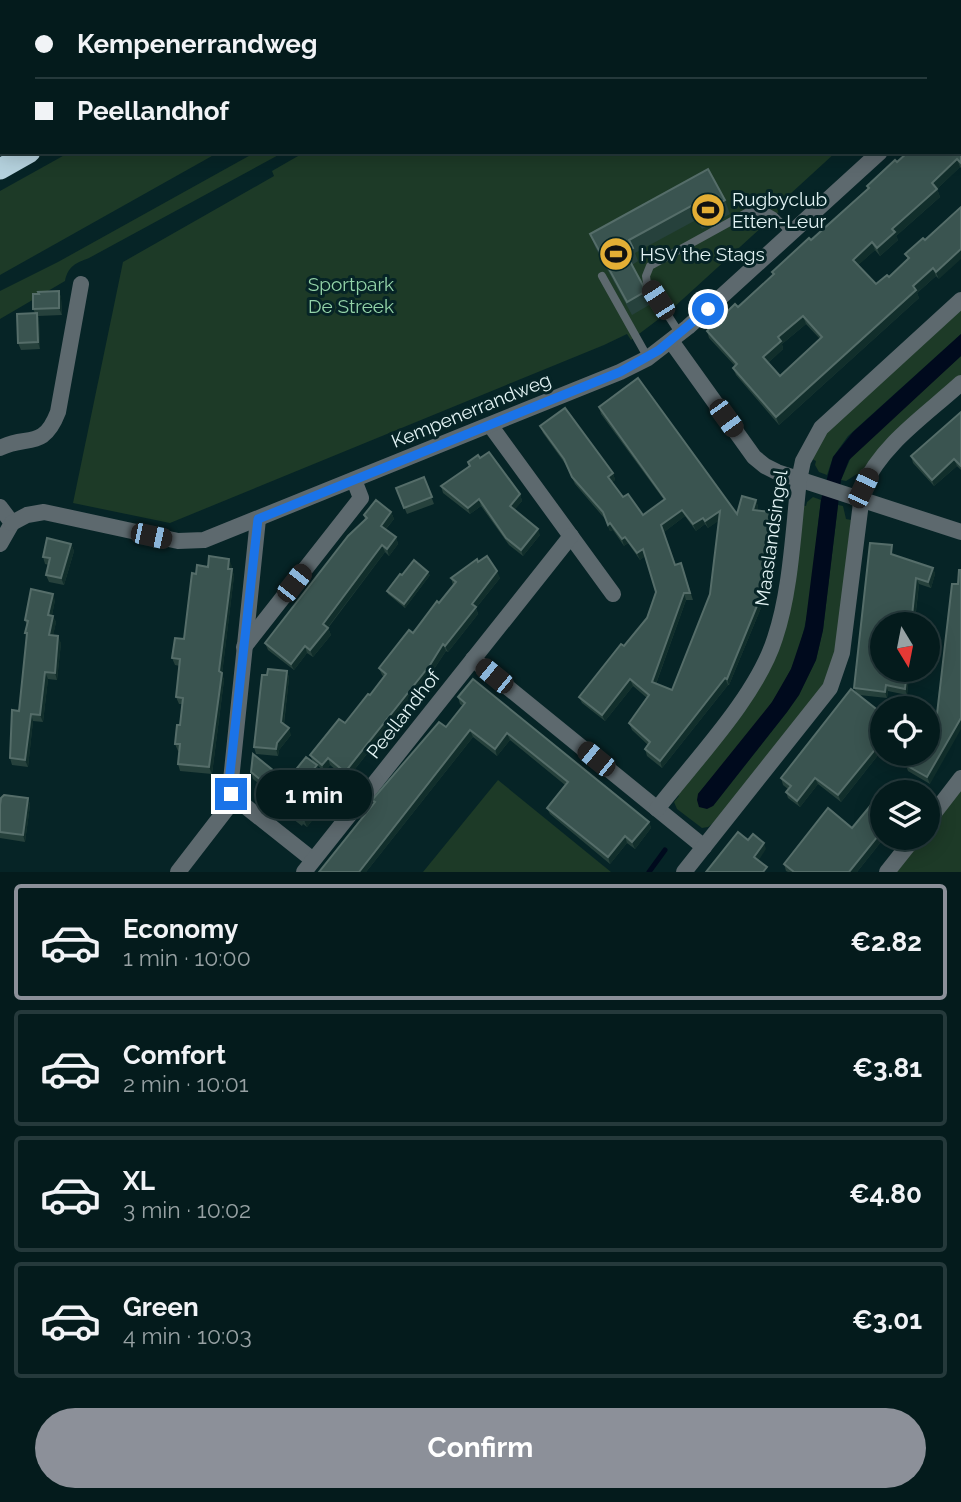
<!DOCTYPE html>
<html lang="en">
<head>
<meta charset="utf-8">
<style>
	:root { --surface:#041b1c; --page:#0d2425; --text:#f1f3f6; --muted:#97a1a3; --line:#25393b; --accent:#8c9099 }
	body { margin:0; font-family:Raleway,sans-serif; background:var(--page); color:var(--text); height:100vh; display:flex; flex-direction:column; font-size:26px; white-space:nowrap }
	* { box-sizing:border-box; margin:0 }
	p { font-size:23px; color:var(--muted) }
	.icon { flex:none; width:38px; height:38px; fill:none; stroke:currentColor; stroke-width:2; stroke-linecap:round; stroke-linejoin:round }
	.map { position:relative; height:872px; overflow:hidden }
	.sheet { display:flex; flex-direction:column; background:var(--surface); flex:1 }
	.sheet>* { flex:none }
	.guide { position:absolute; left:0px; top:0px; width:962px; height:154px; box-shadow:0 4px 18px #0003,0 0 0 2px var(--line); display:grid; align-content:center; height:154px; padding:0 35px; background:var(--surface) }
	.needle { width:46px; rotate:170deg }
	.fabs { position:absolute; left:870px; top:612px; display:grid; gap:14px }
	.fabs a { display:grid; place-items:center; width:70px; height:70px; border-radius:50%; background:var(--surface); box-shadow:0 4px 18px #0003,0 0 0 2px var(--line); font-size:35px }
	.end { position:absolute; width:32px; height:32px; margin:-16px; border:9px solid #1a73e8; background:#fff; box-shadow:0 0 0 4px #fff }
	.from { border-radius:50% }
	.bubble { position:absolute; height:49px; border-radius:24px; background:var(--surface); box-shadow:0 4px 18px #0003,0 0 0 2px var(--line); font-size:23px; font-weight:700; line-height:49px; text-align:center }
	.car { position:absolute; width:21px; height:42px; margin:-21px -10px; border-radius:9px; box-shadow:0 0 5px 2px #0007; background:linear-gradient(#222 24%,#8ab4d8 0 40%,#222 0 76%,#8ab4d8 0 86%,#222 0) }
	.guide b { display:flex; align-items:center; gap:24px; height:66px; font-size:26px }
	.guide b+b { border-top:2px solid var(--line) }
	.guide i { width:18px; height:18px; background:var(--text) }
	ul { padding:12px 0 0; list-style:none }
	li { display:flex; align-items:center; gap:21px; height:116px; margin:0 14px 10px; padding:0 21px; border:4px solid var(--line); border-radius:7px }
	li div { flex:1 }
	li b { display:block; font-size:26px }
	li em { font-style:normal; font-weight:700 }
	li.current { border-color:var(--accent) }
	li>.icon { width:63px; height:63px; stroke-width:1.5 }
	.cta { display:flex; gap:14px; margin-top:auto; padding:14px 35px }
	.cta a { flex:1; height:80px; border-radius:42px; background:var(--accent); color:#fff; font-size:28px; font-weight:700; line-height:80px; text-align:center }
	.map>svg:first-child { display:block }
	.green { fill:#1d3a27 }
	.water { fill:#000a1d }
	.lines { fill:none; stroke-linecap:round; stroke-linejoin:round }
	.stream { stroke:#000a1d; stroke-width:5 }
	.service { stroke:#5d696e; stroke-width:8 }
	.minor { stroke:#5d696e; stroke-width:16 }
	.motorway { stroke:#b5d2de; stroke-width:21 }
	.wall { fill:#26413c; fill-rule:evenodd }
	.shaded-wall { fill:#112e2b }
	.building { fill:#3a5450; stroke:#556d69; stroke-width:2; fill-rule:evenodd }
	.route { stroke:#1a73e8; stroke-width:9 }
	.labels { text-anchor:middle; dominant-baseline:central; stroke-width:6; stroke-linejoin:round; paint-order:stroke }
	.poi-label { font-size:19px; fill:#e2f3f4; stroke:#062426; text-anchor:start }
	.park-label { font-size:19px; fill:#93d3a8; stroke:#062426 }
	.street-label { font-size:19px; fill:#e2f3f4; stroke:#062426 }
</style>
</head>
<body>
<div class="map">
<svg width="961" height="872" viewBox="0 0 961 872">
	<rect width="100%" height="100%" fill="#062426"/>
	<g class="green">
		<polygon points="592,0 961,0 961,38 961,2 589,2"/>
		<polygon points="70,152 219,152 0,275 0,191"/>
		<path d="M256 152H284L89 258C76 263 68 266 65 281L0 319V291L58 262Z"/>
		<polygon points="305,152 836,152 776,207 779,212 774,216 672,309 631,340 627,334 604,345 170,523 73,503 123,262 274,176 272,171"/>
		<polygon points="961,306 961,334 848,436 833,457 827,475 819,472 815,465 816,461 810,458 819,438"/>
		<polygon points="961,356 961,377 862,477 857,474 846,481 841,480 852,455"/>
		<path d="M813 497 821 500C814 552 813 621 791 669 770 714 729 756 698 794L713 806 787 712 799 695 816 660 823 630 838 505 843 506 846 519 851 520 837 656 829 680 716 825 713 823 708 827 702 828 677 809 674 802 679 796 676 793 766 673 800 505 806 506 807 502Z"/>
		<polygon points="498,780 611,872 423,872"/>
		<polygon points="961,781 961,872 894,872 919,838 928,838 928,827"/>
	</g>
	<polygon class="water" points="961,334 961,356 849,460 841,480 823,630 816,660 799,695 787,712 713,806 707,809 699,807 697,800 698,794 772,702 791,669 805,627 821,500 833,457 853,432"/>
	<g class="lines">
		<polyline class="stream" points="649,872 665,850"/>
		<g class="service">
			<polyline points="602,276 648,358"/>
			<polyline points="680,334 647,283 646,276 650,266 748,212 767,212 774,216 791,233"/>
		</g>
		<g class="minor">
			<polyline points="671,341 754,457 765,466 777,472 961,532"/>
			<polyline points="490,425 613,594"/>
			<path d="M0 448C27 434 43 451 58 412L81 284"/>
			<polyline points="0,507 12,523 0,544"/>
			<polyline points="258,519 230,790 235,798 313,860"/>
			<polyline points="12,523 27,515 44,512 178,541 204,540 620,372 648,358 688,327 880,152"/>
			<polyline points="244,647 361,498 354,480"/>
			<polyline points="473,659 704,847"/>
			<path d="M657 809C695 760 757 696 775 638 791 590 793 531 799 480L803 461 821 428 961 300"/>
			<polyline points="928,821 961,778"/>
			<polyline points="178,872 235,798"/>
			<polyline points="304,872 571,536"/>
			<path d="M684 872 830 688 842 653 863 487C882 444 926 415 961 383"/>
			<polyline points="887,872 914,838"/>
		</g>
		<g class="motorway">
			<polyline points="223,2 226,0"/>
			<polyline points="299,2 302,0"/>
			<polyline points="0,126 2,125"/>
			<polyline points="0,169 30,152"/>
		</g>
	</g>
	<g class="wall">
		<path d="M961 120V168L960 167 937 189 940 197 896 236 898 240 880 256 875 250 858 265 876 284 889 277 908 259 905 254 925 240 939 279 936 276 917 293 919 298 779 425 736 375 733 368 735 366 709 338 707 331 738 307 773 275 772 272 811 240 868 189 867 186 897 162ZM806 324 820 339 780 376 768 363 783 349 782 344Z"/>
		<polygon points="708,169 725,200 730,214 702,229 696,220 635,253 638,261 632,265 646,291 651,304 632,315 595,247 590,234"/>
		<polygon points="59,291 61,298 62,315 38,316 39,320 40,349 21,350 18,343 35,313 33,309 39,294"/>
		<path d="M599 407 737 514 756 500 758 507 757 511 772 519 763 603 729 685H728L662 768 647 756 645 749 648 745 632 730 629 723 647 698 633 686 605 721 582 703 579 697 624 646 647 618 656 592 645 556 640 560 628 543 624 546 613 530 610 531 605 519 575 484 566 465 543 433 540 426 613 473 615 480 612 482 623 497 643 515 664 500 601 414ZM685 516 696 531 705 524 708 528 719 520 710 594 672 690 656 684 686 600H693L681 563 675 565 664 532Z"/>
		<polygon points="961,412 961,470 957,466 934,486 913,463 911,456"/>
		<polygon points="480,458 520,494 522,501 514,510 540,535 523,556 509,545 481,506 470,514 443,493 441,486 470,466 468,462"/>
		<polygon points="424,477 434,504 407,514 396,488"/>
		<polygon points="391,512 394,519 386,529 396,537 398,544 389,556 385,552 328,628 331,635 313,657 307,653 294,670 268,650 265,643 365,520 364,515"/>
		<polygon points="71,544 74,551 64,585 49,582 46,575 49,565 45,564 43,557"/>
		<polygon points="894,551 893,555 933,568 935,574 931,588 919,584 907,695 888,691 887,698 859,695 880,712 882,719 875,728 882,733 882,750 841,802 818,784 800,807 788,798 786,792 788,789 783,785 781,778 856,692 854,688"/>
		<polygon points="229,559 234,576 222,674 224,680 212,774 180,771 178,764 179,751 178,751 175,744 180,725 183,704 179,704 176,697 180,666 175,665 172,658 184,639 208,567"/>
		<polygon points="478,562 500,578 476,608 478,614 448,652 446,651 432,672 347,779 330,765 325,772 317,765 319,772 307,787 318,796 320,802 315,809 317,814 307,827 303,824 302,826 275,805 273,798 313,762 310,755 345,723 370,695 384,677 382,675 379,668 439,603 453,585 451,578"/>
		<polygon points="402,575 430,575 405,608 388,594 387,591"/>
		<polygon points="55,600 52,615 56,622 53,635 61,643 57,680 48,679 43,722 33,721 28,767 12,765 10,758 19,711 27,637 25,633 27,626 25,620"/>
		<polygon points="287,671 289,678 284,724 291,735 279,750 278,756 256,754 254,747 267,675"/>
		<polygon points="458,697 649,822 651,828 635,849 627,843 610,864 550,814 547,808 565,785 510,740 497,756 473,737 366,872 319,872 373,803 372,800 446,727 463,706 460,704"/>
		<polygon points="897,754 928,754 930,784 908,771 906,765 908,760"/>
		<polygon points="274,771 276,778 274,796 253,779 251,772"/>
		<polygon points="28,798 30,805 25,842 0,838 0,805"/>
		<polygon points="852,828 884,838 857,872 788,872 786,871 784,864"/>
	</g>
	<g class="shaded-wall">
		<polygon points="957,159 960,167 935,191 932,183"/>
		<polygon points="937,189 940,197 896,236 898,240 880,256 877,248 892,229"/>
		<polygon points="872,242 875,250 856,267 853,260"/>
		<polygon points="961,249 961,259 939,279 936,272"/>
		<polygon points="933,268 936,276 917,293 919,298 779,425 776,417"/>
		<polygon points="59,291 61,298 62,315 59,308"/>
		<polygon points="37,313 39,320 40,349 38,342"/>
		<polygon points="803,316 806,324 782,344 783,349 766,365 763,357 778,337"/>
		<polygon points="954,459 957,466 934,486 932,480"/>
		<polygon points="613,473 615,480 610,484 608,477"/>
		<polygon points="520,494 522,501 512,513 510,506"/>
		<polygon points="479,499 481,506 470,514 468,508"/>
		<polygon points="756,500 758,507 756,517 753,510"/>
		<polygon points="682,510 685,516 664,532 661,525"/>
		<polygon points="720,511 723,518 708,528 705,521"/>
		<polygon points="391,512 394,519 383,532 381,526"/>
		<polygon points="770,512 772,519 763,603 729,685 727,679"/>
		<polygon points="703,518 705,524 696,531 693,524"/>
		<polygon points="610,523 613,530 610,531 608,525"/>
		<polygon points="538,529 540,535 523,556 521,550"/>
		<polygon points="396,537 398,544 389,556 387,549"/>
		<polygon points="625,537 628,543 624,546 622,539"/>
		<polygon points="71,544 74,551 64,585 61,578"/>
		<polygon points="382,545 385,552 325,631 323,624"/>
		<polygon points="643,549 645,556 640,560 637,553"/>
		<polygon points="229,559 232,566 230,575 228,569"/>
		<polygon points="933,568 935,574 931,588 928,582"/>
		<polygon points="232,569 234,576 222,674 224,680 212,774 209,767 219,671"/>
		<polygon points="497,571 500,578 476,608 478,614 448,652 445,646 472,604"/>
		<polygon points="428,572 430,575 405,608 404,604"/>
		<polygon points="916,578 919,584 914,625 911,625"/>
		<polygon points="684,593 686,600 654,689 652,682"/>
		<polygon points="53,594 55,600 51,621 48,615"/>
		<polygon points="53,616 56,622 52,642 49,635"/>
		<polygon points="328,628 331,635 313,657 310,650"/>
		<polygon points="58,636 61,643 57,680 55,673"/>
		<polygon points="443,644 446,651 432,672 347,779 345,772"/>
		<polygon points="305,646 307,653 294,670 291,664"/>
		<polygon points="907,670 909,670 907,695 905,689"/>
		<polygon points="287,671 289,678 283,729 281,722"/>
		<polygon points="45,672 48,679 43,722 40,715"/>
		<polygon points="725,678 728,685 662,768 660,761"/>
		<polygon points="630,679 633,686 605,721 602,715"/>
		<polygon points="886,685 888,691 887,698 885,692"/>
		<polygon points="880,712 882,719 872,730 870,724"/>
		<polygon points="31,714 33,721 28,767 25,760"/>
		<polygon points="961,718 961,729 930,784 927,777"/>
		<polygon points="289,728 291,735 279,750 278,756 276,749 277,743"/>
		<polygon points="470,730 473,737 366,872 359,872"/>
		<polygon points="507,733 510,740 497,756 495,749"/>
		<polygon points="882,741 882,750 841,802 838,795"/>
		<polygon points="328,758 330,765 325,772 322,765"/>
		<polygon points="317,765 319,772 305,790 303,783"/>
		<polygon points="274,771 276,778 274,796 272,789"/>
		<polygon points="815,778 818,784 800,807 797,801"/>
		<polygon points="318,796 320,802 315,809 317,814 307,827 304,820 311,805"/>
		<polygon points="28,798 30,805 25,842 23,835"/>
		<polygon points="649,822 651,828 635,849 632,842"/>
		<polygon points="882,831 882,838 884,838 857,872 849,872"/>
		<polygon points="625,836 627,843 610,864 608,857"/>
		<polygon points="764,843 766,849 757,863 754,857"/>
	</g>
	<g class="building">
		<path d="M961 120V163L957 159 932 183 937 189 892 229 895 232 877 248 872 242 853 260 876 284 887 275 889 277 909 258 905 254 923 238 925 240 961 207V249L936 272 933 268 913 286 916 290 776 417 733 368 737 364 707 331 735 304 738 307 774 274 772 272 809 238 811 240 869 188 867 186 895 160 897 162 908 152H961ZM803 316 822 337 780 376 763 357 781 341 778 337Z"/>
		<polygon points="708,169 725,200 697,216 691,206 629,240 633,248 625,252 646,291 627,302 590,234"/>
		<polygon points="59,291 59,308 33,309 33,294 39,294 38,292"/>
		<polygon points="37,313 38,342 18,343 17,314"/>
		<path d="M638 378 737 514 742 496 756 500 753 510 770 512 761 596 727 679 725 678 660 761 645 749 650 742 629 723 649 695 630 679 602 715 579 697 621 644 624 646 647 618 656 592 643 549 637 553 625 537 622 539 610 523 608 525 603 512 572 477 564 459 540 426 565 408 613 473 608 477 623 497 628 494 643 515 665 499 599 407ZM682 510 693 524 703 518 705 521 720 511 710 594 672 690 652 682 684 593H690L681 563 675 565 661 525Z"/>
		<polygon points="961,412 961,466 954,459 932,480 911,456"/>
		<polygon points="489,452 520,494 510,506 538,529 521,550 506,538 479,499 468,508 441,486 470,466 468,462 478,455 480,458"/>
		<polygon points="424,477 432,497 404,508 396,488"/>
		<polygon points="376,500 391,512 381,526 396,537 387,549 382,545 323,624 328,628 310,650 305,646 291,664 265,643 348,536 367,518 364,515"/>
		<polygon points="47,538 71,544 61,578 46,575 50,558 43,557"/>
		<polygon points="870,543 892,545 891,554 933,568 928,582 916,578 911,625 882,625 882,670 907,670 905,689 886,685 885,692 854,688"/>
		<polygon points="209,556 229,559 228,569 232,569 219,671 222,673 209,767 178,764 180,744 175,744 177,725 180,725 183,698 176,697 180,659 172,658 175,638 184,639 192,573 196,574 197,565 208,567"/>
		<polygon points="487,556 497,571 472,604 476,607 445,646 443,644 430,665 345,772 328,758 322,765 310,755 339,719 345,723 368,694 370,695 386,674 379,668 409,630 413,633 437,601 439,603 456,582 451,578 477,559 478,562"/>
		<polygon points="414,560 428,572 404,604 387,591 400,574 402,575"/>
		<polygon points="959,570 961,570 961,718 927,777 906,765 910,756 907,754 928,754 928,710 937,714 952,584 958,584"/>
		<polygon points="31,589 53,594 48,615 53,616 49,635 58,636 55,673 45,672 40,715 31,714 25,760 10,758 12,710 19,711 27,633 25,633 28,621 25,620"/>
		<polygon points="268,669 287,671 281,722 289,728 277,743 276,749 254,747 262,675 267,675"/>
		<polygon points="473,679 649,822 632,842 625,836 608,857 547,808 568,782 507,733 495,749 470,730 359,872 319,872 375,802 372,800 439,722 446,727 465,703 458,697"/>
		<polygon points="851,689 880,712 870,724 882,733 882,741 838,795 815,778 797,801 786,792 791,786 781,778"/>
		<polygon points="918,705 926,709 916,709"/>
		<polygon points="253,754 274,771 272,789 251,772"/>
		<polygon points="306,757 317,765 303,783 318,796 311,805 314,808 304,820 301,817 299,819 273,798"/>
		<polygon points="4,795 28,798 23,835 0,832 0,805 1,798"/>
		<polygon points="871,805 882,814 878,819 882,823 882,831 849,872 794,872 784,864 828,808 852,828"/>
		<polygon points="738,832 748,840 753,834 764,843 754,857 767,867 763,872 706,872"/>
	</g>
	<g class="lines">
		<polyline class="route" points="231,794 229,782 258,519 620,372 659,350 708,309"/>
	</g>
	<defs>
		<g id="stadium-disc" transform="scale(1.75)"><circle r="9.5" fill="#e3ae35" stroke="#062426"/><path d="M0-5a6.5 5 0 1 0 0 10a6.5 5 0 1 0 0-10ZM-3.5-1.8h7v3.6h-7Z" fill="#111"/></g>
	</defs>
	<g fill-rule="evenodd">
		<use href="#stadium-disc" x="708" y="210"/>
		<use href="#stadium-disc" x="616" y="254"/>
	</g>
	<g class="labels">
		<g class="poi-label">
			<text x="732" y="199">Rugbyclub<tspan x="732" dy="22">Etten-Leur</tspan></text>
			<text x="640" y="254">HSV the Stags</text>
		</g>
		<g class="park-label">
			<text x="351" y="284">Sportpark<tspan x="351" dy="22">De Streek</tspan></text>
		</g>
		<g class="street-label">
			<text transform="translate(471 410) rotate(-22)">Kempenerrandweg</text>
			<text transform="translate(771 538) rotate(-82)">Maaslandsingel</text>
			<text transform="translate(403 714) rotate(-52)">Peellandhof</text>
		</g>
	</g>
</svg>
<div class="fabs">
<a><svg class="needle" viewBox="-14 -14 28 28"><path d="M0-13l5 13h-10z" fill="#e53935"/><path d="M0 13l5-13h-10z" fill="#97a1a3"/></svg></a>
<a><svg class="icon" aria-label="locate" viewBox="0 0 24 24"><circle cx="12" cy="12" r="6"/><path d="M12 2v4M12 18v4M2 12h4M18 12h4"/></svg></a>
<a><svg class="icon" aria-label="layers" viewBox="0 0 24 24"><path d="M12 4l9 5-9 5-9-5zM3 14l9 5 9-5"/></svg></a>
</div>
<i class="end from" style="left:708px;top:309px"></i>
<i class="end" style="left:231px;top:794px"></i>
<div class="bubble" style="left:256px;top:770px;width:116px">1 min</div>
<i class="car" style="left:658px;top:300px;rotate:327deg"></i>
<i class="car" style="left:726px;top:418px;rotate:144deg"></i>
<i class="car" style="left:863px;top:488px;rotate:25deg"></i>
<i class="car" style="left:151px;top:536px;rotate:102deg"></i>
<i class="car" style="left:294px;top:583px;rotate:38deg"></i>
<i class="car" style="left:494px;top:676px;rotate:309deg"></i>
<i class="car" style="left:596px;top:759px;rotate:309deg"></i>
<div class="guide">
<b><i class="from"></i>Kempenerrandweg</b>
<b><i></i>Peellandhof</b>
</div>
</div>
<section class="sheet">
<ul>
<li class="current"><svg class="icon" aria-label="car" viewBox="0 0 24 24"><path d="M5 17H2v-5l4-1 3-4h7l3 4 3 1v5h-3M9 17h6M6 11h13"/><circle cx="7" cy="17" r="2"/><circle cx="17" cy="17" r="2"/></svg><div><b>Economy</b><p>1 min · 10:00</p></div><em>€2.82</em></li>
<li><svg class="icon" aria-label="car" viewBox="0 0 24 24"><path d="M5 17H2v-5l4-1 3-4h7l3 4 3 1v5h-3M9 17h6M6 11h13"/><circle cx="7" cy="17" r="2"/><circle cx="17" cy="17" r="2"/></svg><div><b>Comfort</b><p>2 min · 10:01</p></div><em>€3.81</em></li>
<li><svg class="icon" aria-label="car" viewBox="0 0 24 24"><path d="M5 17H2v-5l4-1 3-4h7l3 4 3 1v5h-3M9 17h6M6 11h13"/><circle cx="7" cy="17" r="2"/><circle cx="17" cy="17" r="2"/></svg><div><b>XL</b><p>3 min · 10:02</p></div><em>€4.80</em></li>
<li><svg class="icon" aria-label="car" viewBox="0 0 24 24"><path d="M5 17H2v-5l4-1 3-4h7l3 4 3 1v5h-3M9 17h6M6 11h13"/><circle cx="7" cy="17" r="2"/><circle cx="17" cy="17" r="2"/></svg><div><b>Green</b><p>4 min · 10:03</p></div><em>€3.01</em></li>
</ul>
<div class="cta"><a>Confirm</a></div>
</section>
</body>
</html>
